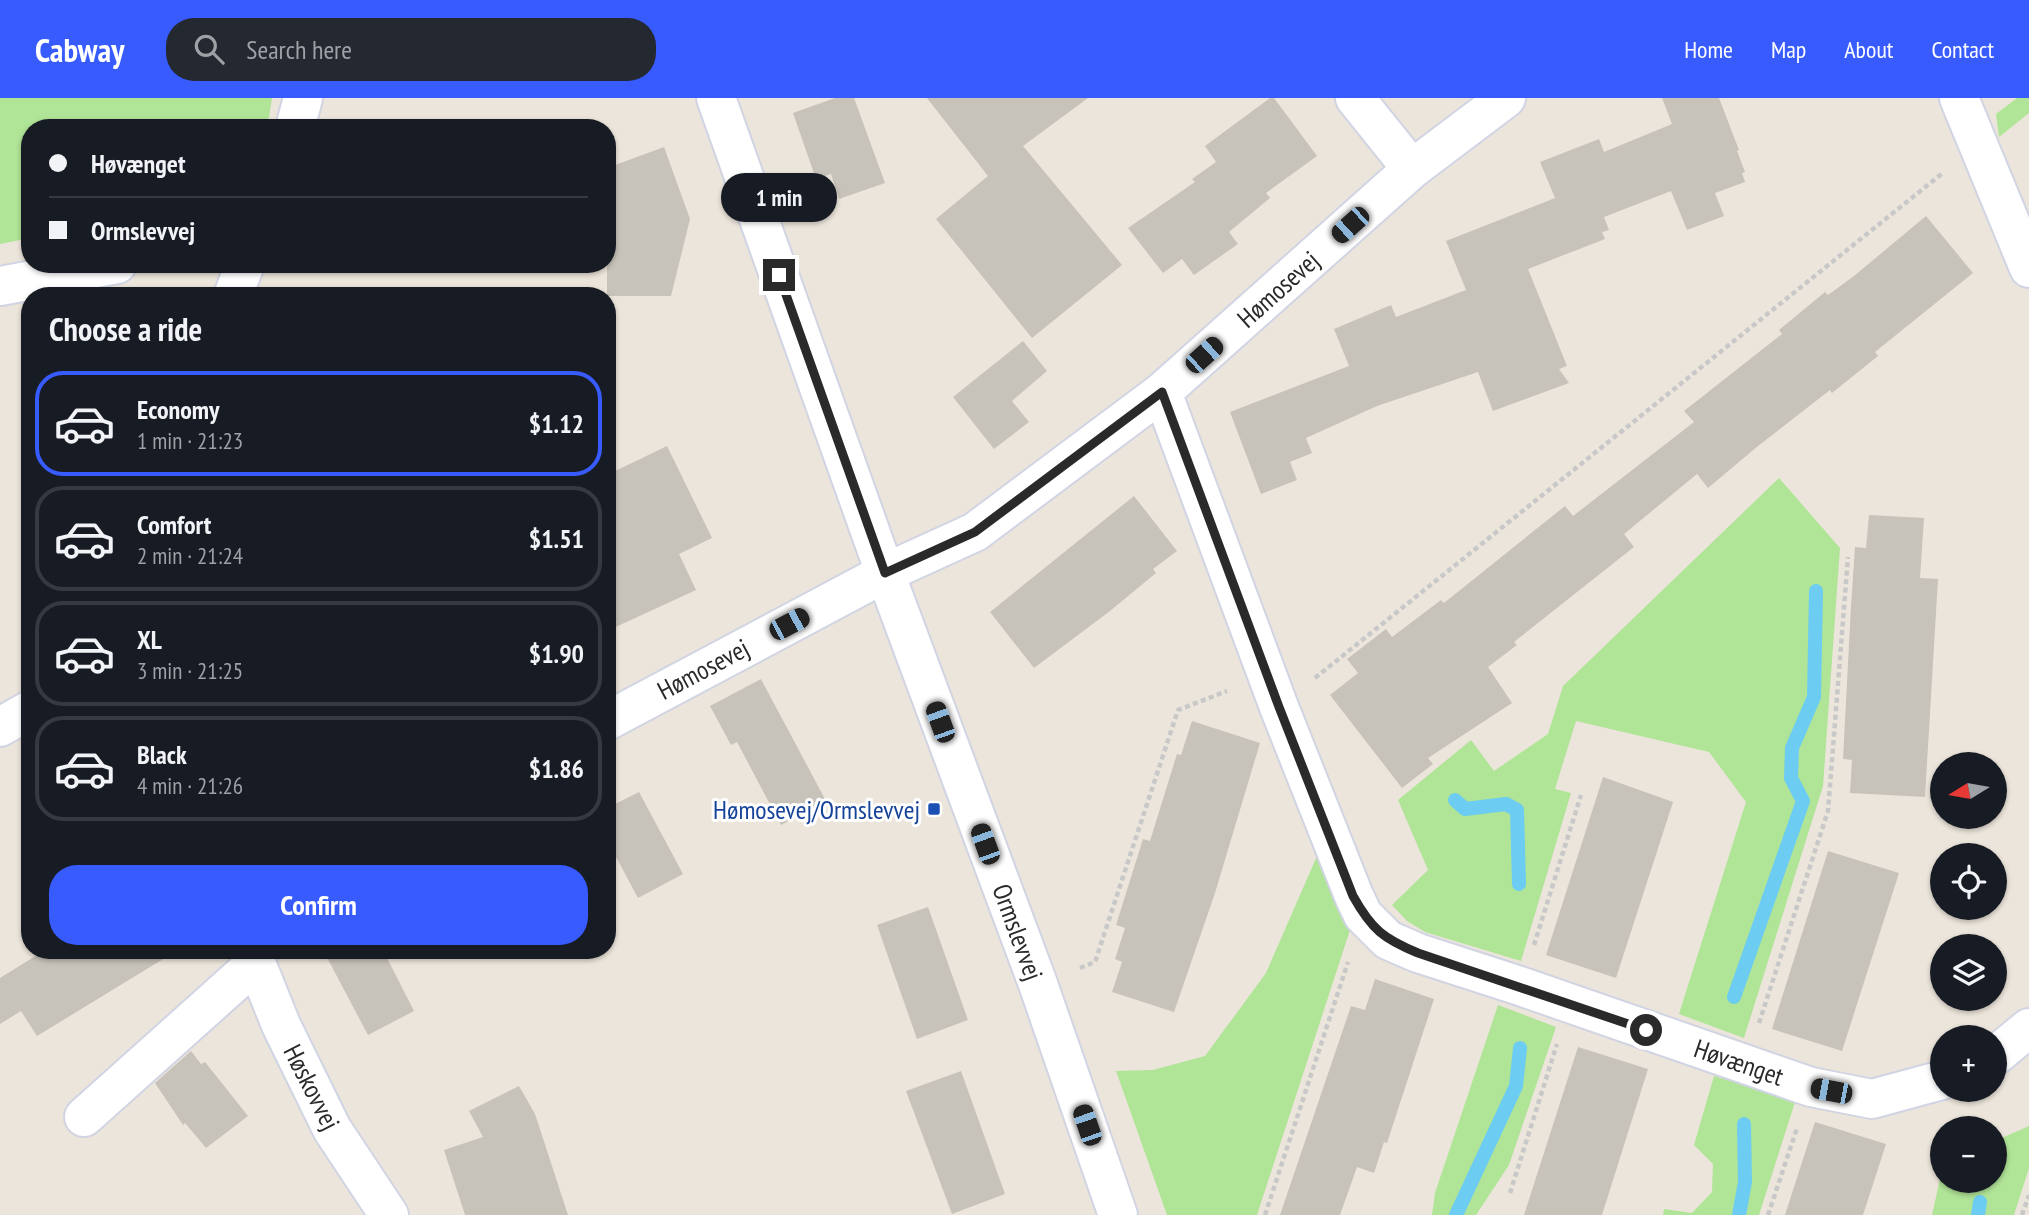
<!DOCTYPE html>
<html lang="en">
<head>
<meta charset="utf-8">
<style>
	:root { --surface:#171b24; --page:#242831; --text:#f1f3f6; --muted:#9ea1a6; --line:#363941; --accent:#385bfd }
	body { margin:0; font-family:"PT Sans Narrow",sans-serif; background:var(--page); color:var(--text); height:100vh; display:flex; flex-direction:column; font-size:26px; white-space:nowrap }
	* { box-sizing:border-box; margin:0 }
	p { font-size:23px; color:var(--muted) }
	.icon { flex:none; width:38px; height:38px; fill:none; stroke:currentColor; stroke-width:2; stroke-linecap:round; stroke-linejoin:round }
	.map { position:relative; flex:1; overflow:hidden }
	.drawer { position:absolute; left:21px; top:189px; width:595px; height:672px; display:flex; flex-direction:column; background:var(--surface); border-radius:28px; box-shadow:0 2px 5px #0004 }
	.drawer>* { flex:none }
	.banner { position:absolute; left:21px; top:21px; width:595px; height:154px; border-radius:28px; box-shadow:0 2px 5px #0004; display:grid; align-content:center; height:154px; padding:0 28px; background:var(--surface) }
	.needle { width:46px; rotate:259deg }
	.buttons { position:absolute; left:1930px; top:654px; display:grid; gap:14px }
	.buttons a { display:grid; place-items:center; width:77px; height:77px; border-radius:50%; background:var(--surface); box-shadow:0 2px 5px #0004; font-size:35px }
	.end { position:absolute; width:32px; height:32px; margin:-16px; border:9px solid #2a2a2a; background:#fff; box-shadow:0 0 0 4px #fff }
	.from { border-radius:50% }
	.bubble { position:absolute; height:49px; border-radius:24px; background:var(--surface); box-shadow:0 2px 5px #0004; font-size:23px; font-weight:600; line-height:49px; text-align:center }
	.car { position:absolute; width:21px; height:42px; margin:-21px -10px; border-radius:9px; box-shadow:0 0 5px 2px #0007; background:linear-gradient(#222 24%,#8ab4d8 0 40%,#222 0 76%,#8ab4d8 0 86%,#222 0) }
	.banner b { display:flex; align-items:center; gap:24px; height:66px; font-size:26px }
	.banner b+b { border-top:2px solid var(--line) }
	.banner i { width:18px; height:18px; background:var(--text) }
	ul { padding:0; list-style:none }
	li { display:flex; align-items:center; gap:21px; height:105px; margin:0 14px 10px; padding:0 14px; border:4px solid var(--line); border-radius:28px }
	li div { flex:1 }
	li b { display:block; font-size:26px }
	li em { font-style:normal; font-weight:600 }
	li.active { border-color:var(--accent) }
	li>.icon { width:63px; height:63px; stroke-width:1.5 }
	h2 { padding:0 28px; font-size:32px; line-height:84px }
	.action { display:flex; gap:14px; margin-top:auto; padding:14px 28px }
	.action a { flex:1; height:80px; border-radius:28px; background:var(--accent); color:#fff; font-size:28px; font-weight:600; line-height:80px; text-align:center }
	header { display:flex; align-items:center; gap:42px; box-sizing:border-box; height:98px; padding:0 35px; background:var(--accent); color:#fff }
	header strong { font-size:33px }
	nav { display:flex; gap:38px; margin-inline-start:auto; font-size:24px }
	.search { width:490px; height:63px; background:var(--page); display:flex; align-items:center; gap:18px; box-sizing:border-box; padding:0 24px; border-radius:28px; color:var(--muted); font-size:26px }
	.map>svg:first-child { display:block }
	.green { fill:#b0e497 }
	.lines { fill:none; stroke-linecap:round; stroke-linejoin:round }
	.stream { stroke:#6cccf1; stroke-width:14 }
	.building { fill:#c7c3ba }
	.minor-casing { stroke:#d1d4e3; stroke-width:42 }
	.path { stroke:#c8c8c8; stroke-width:4.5; stroke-dasharray:5 3.5; stroke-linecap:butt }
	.minor { stroke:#fff; stroke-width:38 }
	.route { stroke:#2a2a2a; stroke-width:9 }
	.transit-dot { fill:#1a4fb4; stroke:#fff; stroke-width:2.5 }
	.labels { text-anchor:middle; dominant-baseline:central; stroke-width:6; stroke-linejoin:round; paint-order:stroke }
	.street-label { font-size:26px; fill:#2a2a2a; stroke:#fff }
	.transit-label { font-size:26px; fill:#164399; stroke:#fff; text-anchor:end }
</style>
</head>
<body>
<header>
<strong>Cabway</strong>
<div class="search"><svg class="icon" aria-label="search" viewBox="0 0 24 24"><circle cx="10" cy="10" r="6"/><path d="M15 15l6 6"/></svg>Search here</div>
<nav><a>Home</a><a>Map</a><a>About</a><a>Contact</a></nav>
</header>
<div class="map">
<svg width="2029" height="1117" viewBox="0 0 2029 1117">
	<rect width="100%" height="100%" fill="#ece5db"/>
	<g class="green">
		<polygon points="0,0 272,0 269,20 259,30 30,30 30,140 0,146"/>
		<polygon points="2017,0 2029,0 2029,15 1999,39 1996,16"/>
		<polygon points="1779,380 1840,450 1823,688 1744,940 1679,916 1746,704 1709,654 1576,623 1555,691 1571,695 1521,863 1425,834 1407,823 1392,807 1428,772 1398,702 1471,642 1494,673 1548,636 1563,588"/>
		<polygon points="1317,758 1351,829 1257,1117 1167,1117 1116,973 1153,972 1205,958 1266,875"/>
		<polygon points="1498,907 1556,929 1509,1067 1476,1117 1432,1117 1435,1095"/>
		<polygon points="1714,978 1796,1001 1759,1117 1663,1117 1664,1111 1692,1115 1712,1094 1713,1066 1694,1047"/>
		<polygon points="2029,1028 2029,1070 2014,1117 1932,1117 1942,1072 1942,1083 1995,1083 1995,1043"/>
	</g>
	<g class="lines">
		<g class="stream">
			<polyline points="1455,702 1465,711 1506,706 1517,712 1519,786"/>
			<polyline points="1734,899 1803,703 1791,680 1792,650 1814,599 1816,493"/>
			<polyline points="1456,1117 1516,988 1520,950"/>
			<polyline points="1739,1117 1745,1084 1744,1026"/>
			<polyline points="1978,1117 1980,1104"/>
		</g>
	</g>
	<g class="building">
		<polygon points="835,0 854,0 885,85 839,101 831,76 816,81 793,15"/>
		<polygon points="927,0 1088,0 1023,48 1122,167 1032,240 936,121 988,78"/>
		<polygon points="1270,0 1274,0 1317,58 1266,95 1270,100 1229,134 1238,146 1194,177 1182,161 1163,175 1128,130 1195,84 1192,81 1216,64 1205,48"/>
		<polygon points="1662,0 1719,0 1739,52 1737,53 1745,74 1742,75 1745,84 1715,95 1724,118 1687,132 1671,93 1604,119 1609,132 1602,134 1605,141 1528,171 1567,268 1559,271 1569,285 1493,313 1478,274 1377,308 1306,340 1312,355 1290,364 1297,382 1261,396 1230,314 1349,268 1334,231 1391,207 1396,219 1466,192 1446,143 1555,100 1540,64 1599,41 1604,54 1672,26"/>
		<polygon points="664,49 690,121 671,198 607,198 607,70"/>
		<polygon points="1926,118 1973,175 1875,254 1878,258 1832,295 1830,292 1758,348 1708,390 1697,376 1624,436 1634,449 1514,544 1517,547 1488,569 1512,605 1428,660 1433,666 1402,690 1330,597 1358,575 1347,561 1386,531 1392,539 1441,502 1444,505 1565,408 1573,418 1694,324 1684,313 1782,236 1779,232 1825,194 1828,197 1854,178"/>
		<polygon points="1023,243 1047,273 1012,303 1029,324 994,351 953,299"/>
		<polygon points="667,348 712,440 679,456 696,492 607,533 607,377"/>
		<polygon points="1134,398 1177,453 1153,471 1156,475 1110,513 1034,570 990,514"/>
		<polygon points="1869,417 1924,420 1920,480 1938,481 1925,699 1850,695 1852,662 1843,661 1851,508 1855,449 1866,450"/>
		<polygon points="761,581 826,703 781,727 737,644 731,647 710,608"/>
		<polygon points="1192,623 1260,645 1215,795 1174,914 1112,894 1122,864 1115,861 1125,830 1116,827 1143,741 1150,743 1177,656 1181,657"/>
		<polygon points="1603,679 1673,704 1616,880 1546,857"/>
		<polygon points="639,694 683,776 638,800 607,742 607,710"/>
		<polygon points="1828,753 1899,775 1842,953 1772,931"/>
		<polygon points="928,809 968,922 917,941 877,827"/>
		<polygon points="45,852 178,852 37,938 21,913 0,926 0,880"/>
		<polygon points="323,852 383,852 414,913 368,937"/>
		<polygon points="1375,881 1434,901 1387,1045 1384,1044 1374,1075 1357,1069 1340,1117 1280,1117 1351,908 1365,912"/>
		<polygon points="1578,949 1648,971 1602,1117 1524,1117"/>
		<polygon points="191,953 201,966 205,964 248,1018 206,1050 185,1025 183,1027 155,985"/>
		<polygon points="961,973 1005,1096 952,1116 906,993"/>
		<polygon points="519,988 535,1016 568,1117 465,1117 444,1052 483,1039 469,1013"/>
		<polygon points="1815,1024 1886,1046 1863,1117 1785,1117"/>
	</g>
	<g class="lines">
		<g class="minor-casing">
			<g id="minor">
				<polyline points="716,0 885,475 1038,886 1118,1117"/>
				<polyline points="1355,0 1412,71"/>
				<polyline points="1959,0 2029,170"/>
				<polyline points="295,30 303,0"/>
				<polyline points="0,188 117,166"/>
				<polyline points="233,198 245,166"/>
				<polyline points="1162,294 1279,609 1354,798 1363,817 1388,842 1418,855 1520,888 1811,989 1872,1001 1942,982"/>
				<polyline points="607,623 885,475 975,434 1162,294 1412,71 1506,0"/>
				<polyline points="0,629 30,612"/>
				<polyline points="251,852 281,927 332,1031 389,1117"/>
				<polyline points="1995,958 2029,930"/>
				<polyline points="84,1019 256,865"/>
			</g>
		</g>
		<g class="path">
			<polyline points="1315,580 1944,74"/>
			<polyline points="1534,847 1581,697"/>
			<polyline points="1080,870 1095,864 1178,612 1227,593"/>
			<polyline points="1759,925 1828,713 1848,459"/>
			<polyline points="1510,1095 1557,946"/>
			<polyline points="1265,1117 1348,864"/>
			<polyline points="1768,1117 1797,1030"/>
			<polyline points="2022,1117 2029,1097"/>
		</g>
		<use href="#minor" class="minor"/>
	</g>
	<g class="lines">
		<path class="route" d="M779 177 885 475 975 434 1162 294 1279 609 1353 798C1372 832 1384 841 1418 855L1646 932"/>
	</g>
	<rect class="transit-dot" x="927" y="704" width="14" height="14" rx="3.5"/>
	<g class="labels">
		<g class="street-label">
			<text transform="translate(1278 191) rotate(-42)">Hømosevej</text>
			<text transform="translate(703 571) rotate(-28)">Hømosevej</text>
			<text transform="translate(1018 834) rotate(70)">Ormslevvej</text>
			<text transform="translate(1739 964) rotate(19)">Høvænget</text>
			<text transform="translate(312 989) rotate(63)">Høskovvej</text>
		</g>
		<g class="transit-label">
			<text x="920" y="711">Hømosevej/Ormslevvej</text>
		</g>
	</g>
</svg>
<div class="buttons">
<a><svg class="needle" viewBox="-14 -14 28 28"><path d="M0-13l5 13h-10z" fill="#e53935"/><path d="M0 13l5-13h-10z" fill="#9ea1a6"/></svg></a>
<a><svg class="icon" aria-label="locate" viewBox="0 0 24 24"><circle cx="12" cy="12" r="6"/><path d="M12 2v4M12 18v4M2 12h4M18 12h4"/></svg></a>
<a><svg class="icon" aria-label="layers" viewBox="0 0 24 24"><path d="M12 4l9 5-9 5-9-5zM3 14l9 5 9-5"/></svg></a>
<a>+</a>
<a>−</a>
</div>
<i class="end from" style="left:1646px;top:932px"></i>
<i class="end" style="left:779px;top:177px"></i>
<div class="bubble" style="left:721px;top:75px;width:116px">1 min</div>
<i class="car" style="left:1350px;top:127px;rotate:228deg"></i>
<i class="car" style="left:1204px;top:257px;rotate:48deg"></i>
<i class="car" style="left:789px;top:526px;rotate:62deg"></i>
<i class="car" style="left:940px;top:624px;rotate:340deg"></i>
<i class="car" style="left:985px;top:746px;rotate:340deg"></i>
<i class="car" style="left:1831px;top:993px;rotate:281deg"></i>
<i class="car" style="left:1087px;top:1027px;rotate:341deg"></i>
<div class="banner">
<b><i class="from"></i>Høvænget</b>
<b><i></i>Ormslevvej</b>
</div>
<section class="drawer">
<h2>Choose a ride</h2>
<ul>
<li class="active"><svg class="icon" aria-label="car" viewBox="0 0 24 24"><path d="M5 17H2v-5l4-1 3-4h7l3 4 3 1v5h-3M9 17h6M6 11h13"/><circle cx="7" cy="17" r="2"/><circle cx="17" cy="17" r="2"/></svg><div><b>Economy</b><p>1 min · 21:23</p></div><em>$1.12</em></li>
<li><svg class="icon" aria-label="car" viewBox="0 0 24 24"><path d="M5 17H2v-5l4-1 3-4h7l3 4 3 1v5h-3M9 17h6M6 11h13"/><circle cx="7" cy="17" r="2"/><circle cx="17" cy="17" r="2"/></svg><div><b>Comfort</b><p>2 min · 21:24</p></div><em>$1.51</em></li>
<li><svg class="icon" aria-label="car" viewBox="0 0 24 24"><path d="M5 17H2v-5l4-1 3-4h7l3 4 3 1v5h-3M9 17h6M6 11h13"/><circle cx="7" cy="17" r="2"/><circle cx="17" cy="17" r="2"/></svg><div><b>XL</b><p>3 min · 21:25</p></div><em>$1.90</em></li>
<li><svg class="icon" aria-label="car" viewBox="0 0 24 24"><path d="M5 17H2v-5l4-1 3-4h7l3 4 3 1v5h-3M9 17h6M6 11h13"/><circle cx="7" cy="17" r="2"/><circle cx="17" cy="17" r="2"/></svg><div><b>Black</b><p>4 min · 21:26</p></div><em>$1.86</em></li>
</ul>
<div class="action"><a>Confirm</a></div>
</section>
</div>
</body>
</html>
